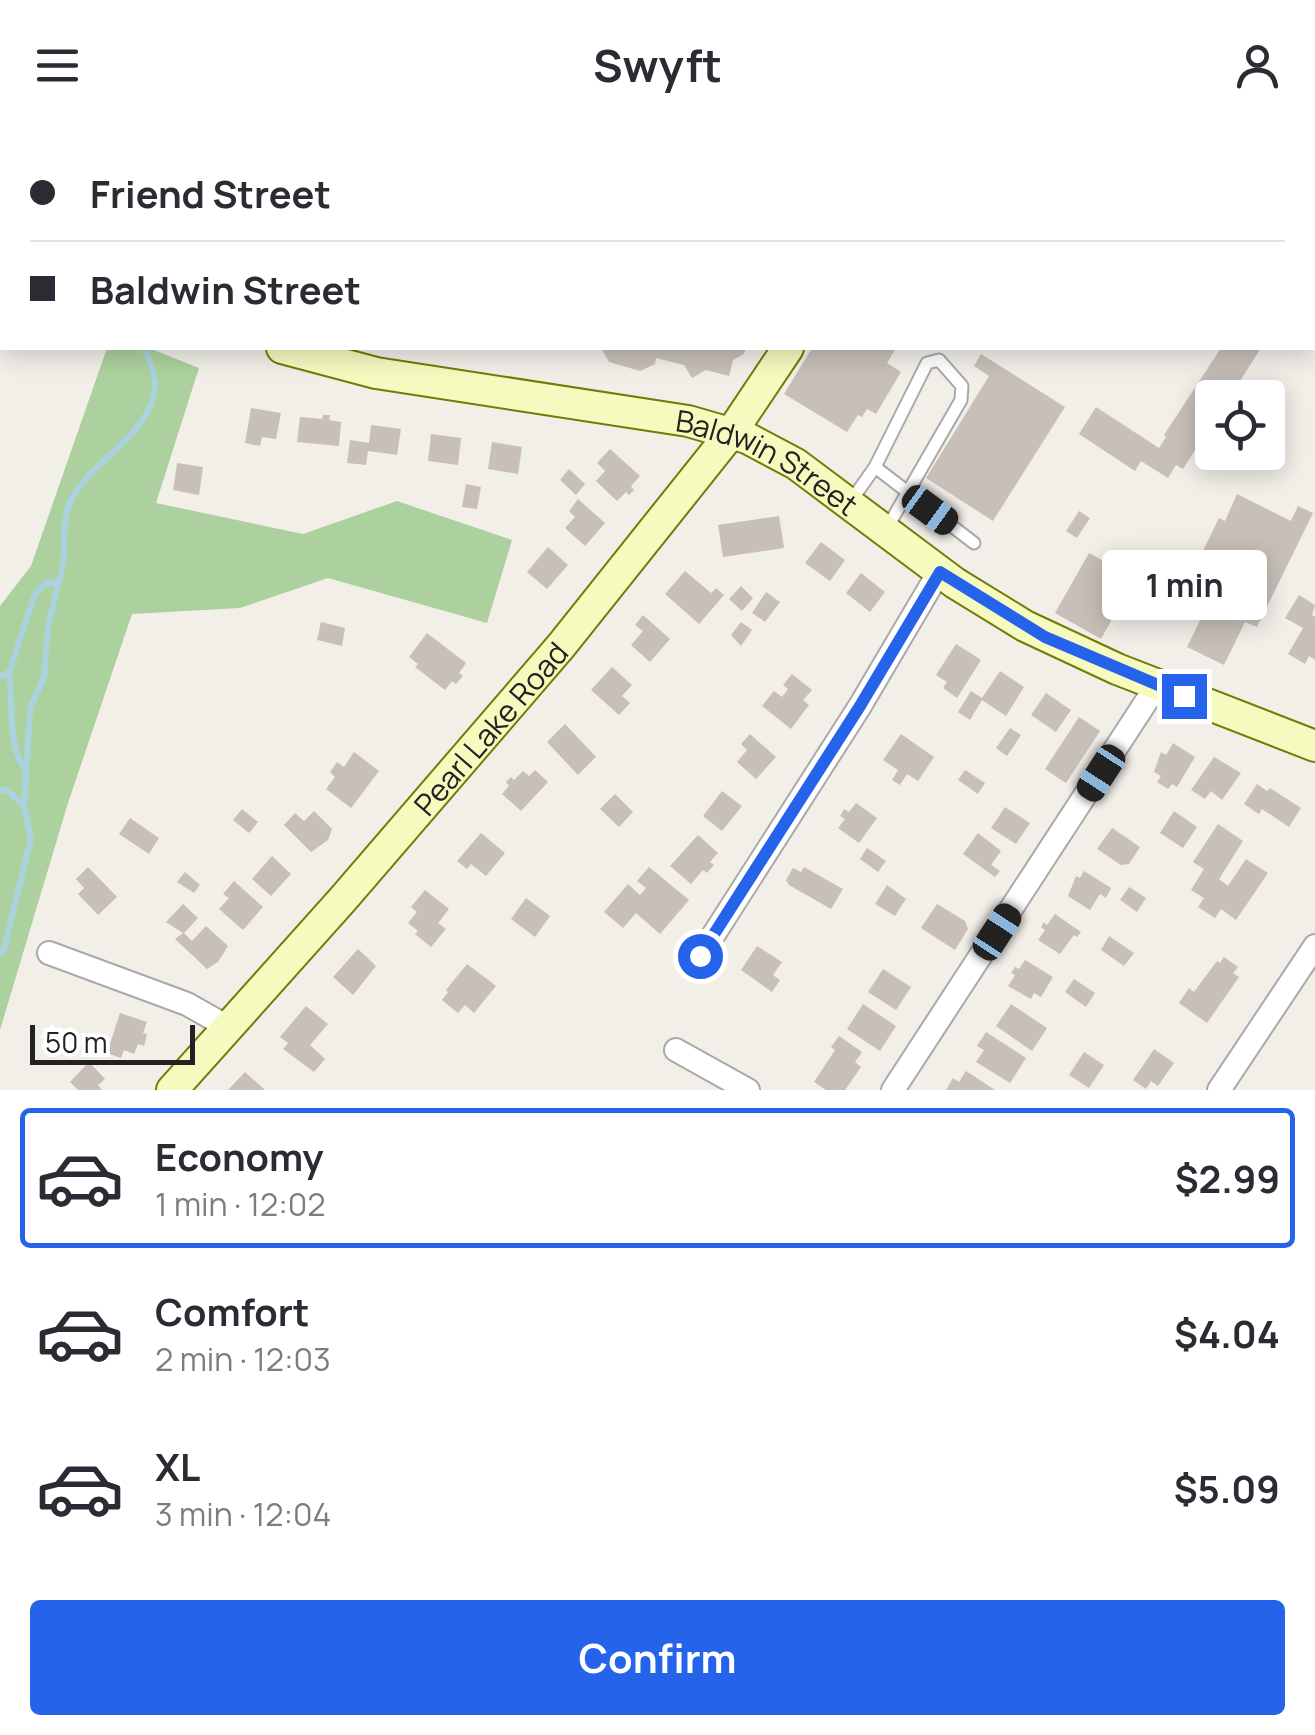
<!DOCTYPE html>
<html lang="en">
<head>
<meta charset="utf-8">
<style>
	:root { --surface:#fff; --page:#f7f7f7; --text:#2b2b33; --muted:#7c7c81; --line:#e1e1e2; --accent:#2563eb }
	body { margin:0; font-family:Manrope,sans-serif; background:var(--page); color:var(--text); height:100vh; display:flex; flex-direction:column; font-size:38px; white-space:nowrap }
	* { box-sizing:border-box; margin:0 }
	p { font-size:32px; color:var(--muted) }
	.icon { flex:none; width:55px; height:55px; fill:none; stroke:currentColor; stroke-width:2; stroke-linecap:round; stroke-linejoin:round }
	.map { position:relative; height:960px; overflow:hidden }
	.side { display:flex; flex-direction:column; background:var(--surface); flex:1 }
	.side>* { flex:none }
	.hud { position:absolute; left:0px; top:0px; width:1315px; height:220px; box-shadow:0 5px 25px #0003; display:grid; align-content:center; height:220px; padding:0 30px; background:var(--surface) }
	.controls { position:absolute; left:1195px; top:250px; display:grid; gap:20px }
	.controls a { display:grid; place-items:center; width:90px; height:90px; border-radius:10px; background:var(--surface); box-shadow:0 5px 25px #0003; font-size:50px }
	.scale { position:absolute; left:30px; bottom:25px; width:165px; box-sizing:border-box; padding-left:10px; border:5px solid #222; border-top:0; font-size:28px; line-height:35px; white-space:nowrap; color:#222; -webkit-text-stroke:8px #fff; paint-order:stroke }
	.end { position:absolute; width:45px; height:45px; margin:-22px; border:12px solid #2563eb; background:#fff; box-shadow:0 0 0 5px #fff }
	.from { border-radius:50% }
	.bubble { position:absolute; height:70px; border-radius:10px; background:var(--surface); box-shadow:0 5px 25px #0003; font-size:32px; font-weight:700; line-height:70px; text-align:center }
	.car { position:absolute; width:30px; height:60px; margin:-30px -15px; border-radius:12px; box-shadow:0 0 8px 2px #0007; background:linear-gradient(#222 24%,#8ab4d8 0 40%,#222 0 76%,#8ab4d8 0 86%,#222 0) }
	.hud b { display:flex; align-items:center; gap:35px; height:95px; font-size:38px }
	.hud b+b { border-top:2px solid var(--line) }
	.hud i { width:25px; height:25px; background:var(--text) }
	ul { padding:18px 0 0; list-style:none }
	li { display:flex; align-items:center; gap:30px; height:140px; margin:0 20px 15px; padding:0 10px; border:5px solid transparent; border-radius:10px }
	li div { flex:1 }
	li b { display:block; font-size:38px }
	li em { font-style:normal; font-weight:700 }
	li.current { border-color:var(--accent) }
	li>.icon { width:90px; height:90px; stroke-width:1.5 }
	.primary-button { display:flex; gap:20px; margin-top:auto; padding:20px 30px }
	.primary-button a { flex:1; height:115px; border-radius:10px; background:var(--accent); color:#fff; font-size:40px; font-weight:700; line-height:115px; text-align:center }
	header { display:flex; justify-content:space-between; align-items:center; height:130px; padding:0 30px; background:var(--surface); font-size:45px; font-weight:700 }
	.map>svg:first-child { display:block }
	.forest { fill:#add19e }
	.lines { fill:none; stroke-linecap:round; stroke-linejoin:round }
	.stream { stroke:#aad3df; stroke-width:6 }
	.building { fill:#c7bfb8 }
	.service-casing { stroke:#a9a9a9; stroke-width:15 }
	.minor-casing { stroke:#a9a9a9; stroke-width:26 }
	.secondary-casing { stroke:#707d05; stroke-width:34 }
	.service { stroke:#fff; stroke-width:11 }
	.minor { stroke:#fff; stroke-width:22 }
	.secondary { stroke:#f7fabf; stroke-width:30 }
	.route { stroke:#2563eb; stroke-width:12 }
	.labels { text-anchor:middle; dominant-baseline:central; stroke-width:9; stroke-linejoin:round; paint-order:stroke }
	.street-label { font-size:30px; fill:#222; stroke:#fff }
</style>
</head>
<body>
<header><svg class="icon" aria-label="menu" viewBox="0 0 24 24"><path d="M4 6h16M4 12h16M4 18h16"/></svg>Swyft<svg class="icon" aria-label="person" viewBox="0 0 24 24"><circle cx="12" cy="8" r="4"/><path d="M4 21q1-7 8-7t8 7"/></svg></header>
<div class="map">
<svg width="1315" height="960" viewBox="0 0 1315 960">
	<rect width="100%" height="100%" fill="#f2efe9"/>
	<polygon class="forest" points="107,218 149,218 199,238 156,373 303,404 397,371 512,410 487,493 328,448 240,478 132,484 68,673 0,900 0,476 31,436"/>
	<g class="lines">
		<g class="stream">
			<polyline points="550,2 553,0"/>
			<path d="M9 543C14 576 6 616 27 642"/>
			<path d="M0 546 9 543 35 464 47 452 58 454C69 427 59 393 71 370 94 323 188 288 143 218"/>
			<polyline points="0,660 7,660 24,676 31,708 4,819 0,824"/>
			<polyline points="24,676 30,579 44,547 48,496 58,454"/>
		</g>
	</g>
	<g class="building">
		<polygon points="601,218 746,218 744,224 733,230 729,246 706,240 692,248 684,235 656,228 655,234 640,241 609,232"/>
		<polygon points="812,218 896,218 887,233 901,242 876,284 867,279 862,287 858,285 847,302 784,264"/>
		<polygon points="1221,218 1261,218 1229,268 1212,268 1212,293 1183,339 1176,335 1168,348 1141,331 1135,341 1079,304 1096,277 1159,318 1166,307 1164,305"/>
		<polygon points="981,224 1065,277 993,391 926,348 989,246 974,236"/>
		<polygon points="251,278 281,283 276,309 262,307 260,316 245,313"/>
		<polygon points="323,285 330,285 329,290 341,292 339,316 297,312 300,287 322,289"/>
		<polygon points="371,295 401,299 397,325 368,321 366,335 347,333 350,310 369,313"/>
		<polygon points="431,304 461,308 458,335 428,331"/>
		<polygon points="492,312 522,317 518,344 488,339"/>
		<polygon points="610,319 640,346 631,356 634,360 629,365 626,362 617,371 596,351 605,341 597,333"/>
		<polygon points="177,333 203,337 199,365 173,360"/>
		<polygon points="569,339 585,354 576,365 560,350"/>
		<polygon points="466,354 481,357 477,379 462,377"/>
		<polygon points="1237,364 1291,391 1298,376 1313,383 1257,497 1245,492 1224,535 1187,517 1206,478 1181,466 1219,388 1225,391"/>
		<polygon points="578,369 605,393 585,416 565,398 575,387 569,381"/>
		<polygon points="1079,381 1090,388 1077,408 1066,401"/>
		<polygon points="779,386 784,418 723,427 718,395"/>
		<polygon points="821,412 845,430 830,451 805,433"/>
		<polygon points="548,417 568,435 547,459 527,442"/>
		<polygon points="1089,423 1135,448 1101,509 1055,483"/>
		<polygon points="685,441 711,463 716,458 724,465 699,494 665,464"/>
		<polygon points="861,443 885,462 870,482 846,463"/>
		<polygon points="741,456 753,468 742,481 729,469"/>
		<polygon points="766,462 780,472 765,492 752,483"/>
		<polygon points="1299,465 1315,475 1312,485 1315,487 1315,530 1309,526 1305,534 1288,524 1303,498 1285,488"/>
		<polygon points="643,485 670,509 650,532 631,515 643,501 635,495"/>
		<polygon points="321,492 345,498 342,516 317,510"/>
		<polygon points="741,492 752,500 741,516 731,505"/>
		<polygon points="427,503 466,533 459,543 463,546 456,554 452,551 445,560 415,537 418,534 409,527"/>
		<polygon points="956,514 981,530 957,568 943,558 947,552 936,545"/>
		<polygon points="612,537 632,555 622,566 630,573 619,585 591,560"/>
		<polygon points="1000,541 1024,557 1006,586 982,570 970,590 958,582 971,561 982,568"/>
		<polygon points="792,544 812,560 803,570 809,575 791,599 762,576 774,561 782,567 788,559 783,555"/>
		<polygon points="1046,563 1071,580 1056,602 1031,585"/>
		<polygon points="1079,587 1100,601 1066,653 1045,639"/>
		<polygon points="565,594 596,627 578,645 547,612"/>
		<polygon points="1010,598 1021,605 1007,626 996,618"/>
		<polygon points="750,604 776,627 756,649 737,632 747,620 741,614"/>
		<polygon points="901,604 934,627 918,651 907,644 900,655 892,650 898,640 883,630"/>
		<polygon points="1173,613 1195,627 1177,657 1172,654 1168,659 1157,652 1161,646 1154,642 1161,622 1166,625"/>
		<polygon points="354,622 379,641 351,678 326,659 335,647 330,642 337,632 344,637"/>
		<polygon points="1214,627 1241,643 1222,670 1211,661 1205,669 1191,660"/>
		<polygon points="535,640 548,652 521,681 502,664 509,656 506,652 511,647 514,650 523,641 529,646"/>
		<polygon points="965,640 985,653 978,664 958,650"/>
		<polygon points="1257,654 1267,661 1270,658 1301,678 1289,697 1262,679 1259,684 1244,674"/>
		<polygon points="722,661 742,676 722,701 703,686"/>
		<polygon points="615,664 633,682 619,697 600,679"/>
		<polygon points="856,673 877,688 859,713 838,698 845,689 840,686 844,679 849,682"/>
		<polygon points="1005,677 1030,693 1016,714 991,698"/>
		<polygon points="242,679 258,692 249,703 233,690"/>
		<polygon points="314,681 332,699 328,710 311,722 284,695 295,683 304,691"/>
		<polygon points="1174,681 1197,697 1183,718 1160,703"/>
		<polygon points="130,688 159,708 149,724 119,704"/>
		<polygon points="1218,694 1243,711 1219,749 1228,756 1246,729 1268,743 1236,790 1221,779 1215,788 1198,777 1204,768 1191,760 1204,739 1193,732"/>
		<polygon points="1112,698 1140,717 1129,734 1121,735 1097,719"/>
		<polygon points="481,703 505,723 486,746 471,734 467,739 457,731"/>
		<polygon points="978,703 1001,721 991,735 1000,741 995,747 963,724"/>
		<polygon points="698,705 718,723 710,732 714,735 707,743 703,740 691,754 670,736"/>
		<polygon points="867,718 886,731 878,742 860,729"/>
		<polygon points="272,726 291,744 271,766 252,749"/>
		<polygon points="88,737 117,767 98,785 78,764 84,758 76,749"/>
		<polygon points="649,737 689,770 660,804 636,783 623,798 604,782 628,754 640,765 646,758 637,751"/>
		<polygon points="804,737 843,759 831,779 789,755 786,750 793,738 801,742"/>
		<polygon points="1084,741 1111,758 1106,768 1100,764 1090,780 1068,766 1076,746 1080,748"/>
		<polygon points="185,742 200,755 194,763 177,752"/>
		<polygon points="234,751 263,777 243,800 219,779 229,768 223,764"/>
		<polygon points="887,755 906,769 895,786 875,774"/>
		<polygon points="1129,757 1146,768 1137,782 1120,770"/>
		<polygon points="425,760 449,779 438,793 446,799 431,817 415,804 418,801 408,793 417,782 411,777"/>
		<polygon points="526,768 550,786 535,807 511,789"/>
		<polygon points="183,774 198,788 184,803 192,811 206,796 228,816 218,832 207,839 175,809 183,803 166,792"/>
		<polygon points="937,774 965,791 968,799 955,820 921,798"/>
		<polygon points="1055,784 1081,802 1077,807 1074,805 1060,824 1038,810 1045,800 1041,797 1044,792 1047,795"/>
		<polygon points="1109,806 1134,823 1124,836 1101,820"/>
		<polygon points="757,816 782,832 773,845 780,850 772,862 741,840"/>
		<polygon points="358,819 376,836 353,865 333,847"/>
		<polygon points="1224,827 1238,837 1233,843 1239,847 1207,893 1179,873 1189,858 1194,862 1217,831 1220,833"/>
		<polygon points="1025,830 1053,847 1041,867 1034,863 1031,869 1008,856 1015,845 1011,843 1015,837 1019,839"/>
		<polygon points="467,834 496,856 474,883 465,875 458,883 442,870 448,862 446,860"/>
		<polygon points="883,839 911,857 896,880 868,862"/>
		<polygon points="1074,849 1095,863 1086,877 1065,862"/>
		<polygon points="863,874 896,896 880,921 847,899"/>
		<polygon points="1011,874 1047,898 1032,921 996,896"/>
		<polygon points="306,876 328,894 310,915 325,929 314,942 283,919 288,913 280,907"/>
		<polygon points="120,883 147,892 143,903 147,904 144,916 138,914 134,924 124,920 121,928 107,923"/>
		<polygon points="986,902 1026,928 1010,953 976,932 984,920 977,916"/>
		<polygon points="839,906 862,922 855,932 861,937 845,960 826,960 814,952 835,920 831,917"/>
		<polygon points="1154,919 1174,933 1158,956 1151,951 1146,959 1133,950"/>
		<polygon points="1084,922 1104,935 1089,958 1069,945"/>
		<polygon points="89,932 105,949 98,955 102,960 78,960 70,952"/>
		<polygon points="966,941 995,960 946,960 953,948 959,952"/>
		<polygon points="245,942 265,960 228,960"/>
	</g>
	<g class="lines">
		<g class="service-casing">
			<g id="service">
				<polyline points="1015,0 1020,2"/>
				<polyline points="875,337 974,413"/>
				<polyline points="851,371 875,337 927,233 939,230 962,256 961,270 887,398"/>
			</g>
		</g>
		<g class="minor-casing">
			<g id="minor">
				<polyline points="49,823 187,874 226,896"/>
				<polyline points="700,826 860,576 939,442"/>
				<polyline points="676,920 748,960"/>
				<polyline points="893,960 1157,555"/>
				<polyline points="1219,960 1315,816"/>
			</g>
		</g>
		<g class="secondary-casing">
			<g id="secondary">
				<polyline points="926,2 928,0"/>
				<polyline points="0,75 2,77"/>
				<path id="s1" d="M282 218 376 243 688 291 747 308 796 334 955 453 1025 496 1117 539 1315 616"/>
				<path id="s2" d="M172 960 343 769 561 516 731 303 788 218"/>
			</g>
		</g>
		<use href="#service" class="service"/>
		<use href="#minor" class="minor"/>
		<use href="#secondary" class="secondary"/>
	</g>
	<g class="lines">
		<polyline class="route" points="700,826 860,576 940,442 1045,507 1184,566"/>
	</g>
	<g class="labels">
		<g class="street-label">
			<text stroke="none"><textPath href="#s1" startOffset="502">Baldwin Street</textPath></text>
			<text stroke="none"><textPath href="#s2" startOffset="482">Pearl Lake Road</textPath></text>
		</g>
	</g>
</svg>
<div class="controls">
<a><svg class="icon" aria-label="locate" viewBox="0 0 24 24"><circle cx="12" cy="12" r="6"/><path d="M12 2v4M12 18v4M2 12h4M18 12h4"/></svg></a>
</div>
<div class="scale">50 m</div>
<i class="end from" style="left:700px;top:826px"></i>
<i class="end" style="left:1184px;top:566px"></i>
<div class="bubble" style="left:1102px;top:420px;width:165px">1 min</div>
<i class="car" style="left:930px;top:380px;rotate:126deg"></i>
<i class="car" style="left:1101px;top:643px;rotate:213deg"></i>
<i class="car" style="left:997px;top:802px;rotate:33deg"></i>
<div class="hud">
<b><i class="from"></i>Friend Street</b>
<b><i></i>Baldwin Street</b>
</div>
</div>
<section class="side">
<ul>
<li class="current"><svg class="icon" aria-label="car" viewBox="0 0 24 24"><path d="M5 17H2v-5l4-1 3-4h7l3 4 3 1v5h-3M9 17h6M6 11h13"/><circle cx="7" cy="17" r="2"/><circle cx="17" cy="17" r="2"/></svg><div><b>Economy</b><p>1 min · 12:02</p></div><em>$2.99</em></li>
<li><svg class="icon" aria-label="car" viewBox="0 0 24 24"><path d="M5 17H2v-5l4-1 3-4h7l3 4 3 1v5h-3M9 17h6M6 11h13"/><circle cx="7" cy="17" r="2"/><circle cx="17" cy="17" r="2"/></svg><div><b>Comfort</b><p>2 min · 12:03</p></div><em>$4.04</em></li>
<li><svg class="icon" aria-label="car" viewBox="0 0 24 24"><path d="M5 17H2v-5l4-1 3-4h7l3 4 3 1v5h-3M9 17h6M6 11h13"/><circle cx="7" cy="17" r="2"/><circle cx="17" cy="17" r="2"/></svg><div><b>XL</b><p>3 min · 12:04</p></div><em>$5.09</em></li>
</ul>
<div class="primary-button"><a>Confirm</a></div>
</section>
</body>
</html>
